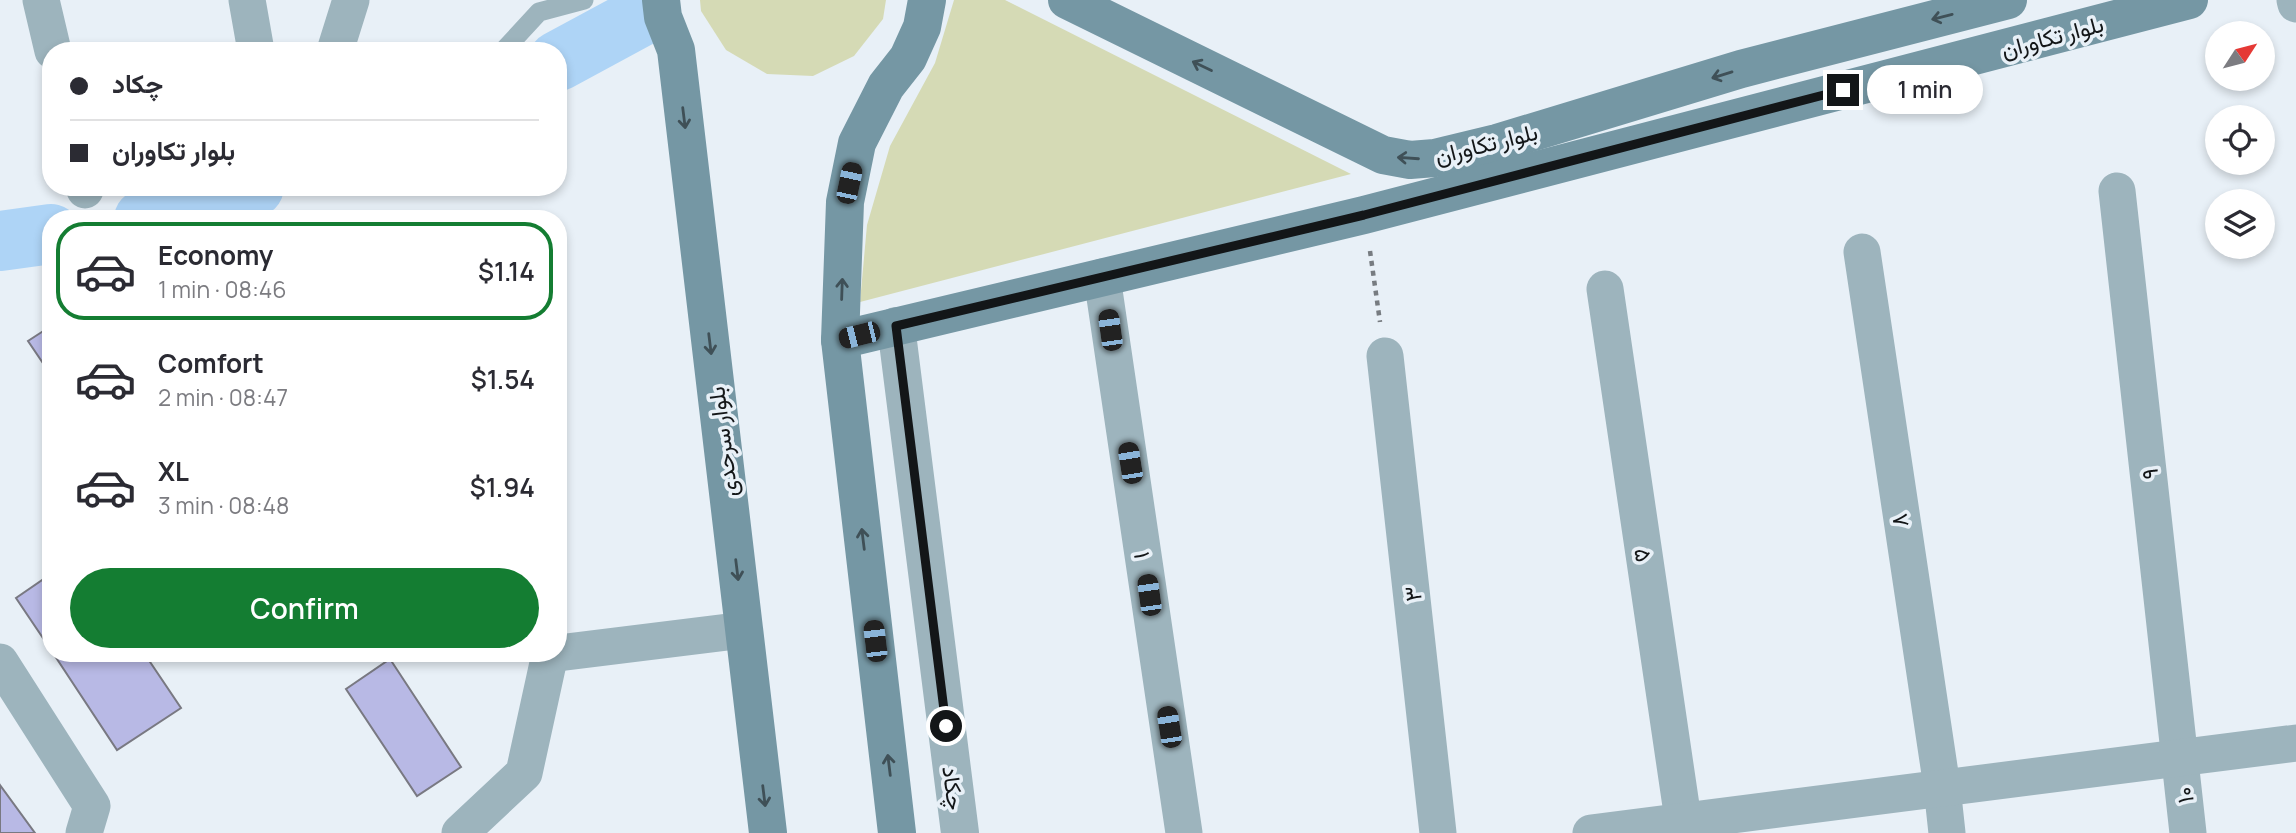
<!DOCTYPE html>
<html lang="en">
<head>
<meta charset="utf-8">
<style>
	:root { --surface:#fff; --page:#f2f2f3; --text:#2b2b33; --muted:#7c7c81; --line:#e1e1e2; --accent:#147d32 }
	body { margin:0; font-family:Manrope,Vazirmatn,sans-serif; background:var(--page); color:var(--text); height:100vh; display:flex; flex-direction:column; font-size:26px; white-space:nowrap }
	* { box-sizing:border-box; margin:0 }
	p { font-size:23px; color:var(--muted) }
	.icon { flex:none; width:38px; height:38px; fill:none; stroke:currentColor; stroke-width:2; stroke-linecap:round; stroke-linejoin:round }
	.map { position:relative; flex:1; overflow:hidden }
	.sheet { position:absolute; left:42px; top:210px; width:525px; height:452px; display:flex; flex-direction:column; background:var(--surface); border-radius:28px; box-shadow:0 4px 10px #0003 }
	.sheet>* { flex:none }
	.hud { position:absolute; left:42px; top:42px; width:525px; height:154px; border-radius:28px; box-shadow:0 4px 10px #0003; display:grid; align-content:center; height:154px; padding:0 28px; background:var(--surface) }
	.needle { width:46px; rotate:54deg }
	.tools { position:absolute; left:2205px; top:21px; display:grid; gap:14px }
	.tools a { display:grid; place-items:center; width:70px; height:70px; border-radius:50%; background:var(--surface); box-shadow:0 4px 10px #0003; font-size:35px }
	.end { position:absolute; width:32px; height:32px; margin:-16px; border:9px solid #131618; background:#fff; box-shadow:0 0 0 4px #fff }
	.from { border-radius:50% }
	.bubble { position:absolute; height:49px; border-radius:24px; background:var(--surface); box-shadow:0 4px 10px #0003; font-size:23px; font-weight:600; line-height:49px; text-align:center }
	.car { position:absolute; width:21px; height:42px; margin:-21px -10px; border-radius:9px; box-shadow:0 0 5px 2px #0007; background:linear-gradient(#222 24%,#8ab4d8 0 40%,#222 0 76%,#8ab4d8 0 86%,#222 0) }
	.hud b { display:flex; align-items:center; gap:24px; height:66px; font-size:26px }
	.hud b+b { border-top:2px solid var(--line) }
	.hud i { width:18px; height:18px; background:var(--text) }
	ul { padding:12px 0 0; list-style:none }
	li { display:flex; align-items:center; gap:21px; height:98px; margin:0 14px 10px; padding:0 14px; border:4px solid transparent; border-radius:28px }
	li div { flex:1 }
	li b { display:block; font-size:26px }
	li em { font-style:normal; font-weight:600 }
	li.active { border-color:var(--accent) }
	li>.icon { width:63px; height:63px; stroke-width:1.5 }
	.button { display:flex; gap:14px; margin-top:auto; padding:14px 28px }
	.button a { flex:1; height:80px; border-radius:42px; background:var(--accent); color:#fff; font-size:28px; font-weight:600; line-height:80px; text-align:center }
	.map>svg:first-child { display:block }
	.green { fill:#d5dab5 }
	.lines { fill:none; stroke-linecap:round; stroke-linejoin:round }
	.river { stroke:#aed4f6; stroke-width:60 }
	.building { fill:#b8b9e5; stroke:#797982; stroke-width:2 }
	.path { stroke:#777c81; stroke-width:4.5; stroke-dasharray:5 5; stroke-linecap:butt }
	.service { stroke:#9db4bd; stroke-width:19 }
	.minor { stroke:#9db4bd; stroke-width:37 }
	.tertiary { stroke:#9db4bd; stroke-width:38 }
	.secondary { stroke:#7597a4; stroke-width:38 }
	.oneway { stroke:#3f5057 }
	.route { stroke:#131618; stroke-width:9 }
	.labels { text-anchor:middle; dominant-baseline:central; stroke-width:7; stroke-linejoin:round; paint-order:stroke }
	.street-label { font-size:23px; fill:#131618; stroke:#e8f0f7 }
</style>
</head>
<body>
<div class="map">
<svg width="2296" height="833" viewBox="0 0 2296 833">
	<rect width="100%" height="100%" fill="#e8f0f7"/>
	<g class="green">
		<polygon points="700,0 886,0 883,19 854,56 813,76 767,74 726,50 701,11"/>
		<polygon points="954,0 1005,0 1351,174 860,302 867,225 890,146 935,63"/>
	</g>
	<g class="lines">
		<g class="river">
			<polyline points="558,61 643,15"/>
			<polyline points="144,219 224,199 254,187"/>
			<polyline points="0,241 51,234"/>
		</g>
	</g>
	<g class="building">
		<polygon points="51,326 51,375 28,341"/>
		<polygon points="51,574 51,650 16,598"/>
		<polygon points="53,653 144,653 181,708 117,750"/>
		<polygon points="390,659 461,767 417,796 346,689"/>
		<polygon points="0,785 35,833 0,833"/>
	</g>
	<g class="lines">
		<polyline class="path" points="1370,251 1380,322"/>
		<polyline class="service" points="503,51 539,12 584,0"/>
		<g class="minor">
			<polyline points="41,0 53,51"/>
			<polyline points="247,0 256,51"/>
			<polyline points="2295,0 2296,4"/>
			<polyline points="335,51 351,0"/>
			<polyline points="85,187 85,190"/>
			<polyline points="2117,191 2188,833"/>
			<polyline points="1862,252 1942,787 1947,833"/>
			<polyline points="1102,277 1184,833"/>
			<polyline points="1605,289 1685,833"/>
			<polyline points="1385,356 1438,833"/>
			<polyline points="549,653 550,654 744,630"/>
			<polyline points="0,662 92,806 84,833"/>
			<polyline points="460,833 524,773 550,654"/>
			<polyline points="1591,833 2296,743"/>
		</g>
		<polyline class="tertiary" points="896,326 960,833"/>
		<g class="secondary">
			<polyline points="661,0 663,17 676,50 768,833"/>
			<polyline points="1067,0 1383,155 1410,160 1435,158 1497,143 1741,69 2008,0"/>
			<polyline points="840,340 1364,215 2189,0"/>
			<polyline points="897,833 840,340 845,202 857,143 886,86 908,58 922,27 927,0"/>
		</g>
	</g>
	<defs><path id="oneway-shaft" d="M-6 0H5M1.5-3L5.5 0L1.5 3" fill="none" stroke-width="1.6" stroke-linecap="round" stroke-linejoin="round" transform="scale(1.75)"/></defs>
	<g class="oneway">
		<use href="#oneway-shaft" transform="translate(1942 17) rotate(166)"/>
		<use href="#oneway-shaft" transform="translate(1202 66) rotate(-154)"/>
		<use href="#oneway-shaft" transform="translate(1722 75) rotate(163)"/>
		<use href="#oneway-shaft" transform="translate(684 118) rotate(83)"/>
		<use href="#oneway-shaft" transform="translate(1408 158) rotate(-176)"/>
		<use href="#oneway-shaft" transform="translate(842 289) rotate(-88)"/>
		<use href="#oneway-shaft" transform="translate(710 344) rotate(83)"/>
		<use href="#oneway-shaft" transform="translate(863 539) rotate(-97)"/>
		<use href="#oneway-shaft" transform="translate(737 570) rotate(83)"/>
		<use href="#oneway-shaft" transform="translate(889 765) rotate(-97)"/>
		<use href="#oneway-shaft" transform="translate(764 796) rotate(83)"/>
	</g>
	<g class="lines">
		<polyline class="route" points="946,726 896,326 1364,215 1843,90"/>
	</g>
	<g class="labels">
		<g class="street-label">
			<text transform="translate(2052 36) rotate(-15)">بلوار تکاوران</text>
			<text transform="translate(1486 143) rotate(-14)">بلوار تکاوران</text>
			<text transform="translate(722 442) rotate(-97)">بلوار سرحدی</text>
			<text transform="translate(2149 474) rotate(-96)">۹</text>
			<text transform="translate(1902 520) rotate(81)">۷</text>
			<text transform="translate(1143 555) rotate(82)">۱</text>
			<text transform="translate(1644 555) rotate(82)">۵</text>
			<text transform="translate(1412 594) rotate(-96)">۳</text>
			<text transform="translate(954 788) rotate(83)">چکاد</text>
			<text transform="translate(2184 795) rotate(-96)">۱۰</text>
		</g>
	</g>
</svg>
<div class="tools">
<a><svg class="needle" viewBox="-14 -14 28 28"><path d="M0-13l5 13h-10z" fill="#e53935"/><path d="M0 13l5-13h-10z" fill="#7c7c81"/></svg></a>
<a><svg class="icon" aria-label="locate" viewBox="0 0 24 24"><circle cx="12" cy="12" r="6"/><path d="M12 2v4M12 18v4M2 12h4M18 12h4"/></svg></a>
<a><svg class="icon" aria-label="layers" viewBox="0 0 24 24"><path d="M12 4l9 5-9 5-9-5zM3 14l9 5 9-5"/></svg></a>
</div>
<i class="end from" style="left:946px;top:726px"></i>
<i class="end" style="left:1843px;top:90px"></i>
<div class="bubble" style="left:1867px;top:65px;width:116px">1 min</div>
<i class="car" style="left:849px;top:183px;rotate:12deg"></i>
<i class="car" style="left:1110px;top:330px;rotate:352deg"></i>
<i class="car" style="left:859px;top:335px;rotate:256deg"></i>
<i class="car" style="left:1130px;top:463px;rotate:351deg"></i>
<i class="car" style="left:1149px;top:595px;rotate:352deg"></i>
<i class="car" style="left:875px;top:641px;rotate:353deg"></i>
<i class="car" style="left:1169px;top:727px;rotate:351deg"></i>
<div class="hud">
<b><i class="from"></i>چکاد</b>
<b><i></i>بلوار تکاوران</b>
</div>
<section class="sheet">
<ul>
<li class="active"><svg class="icon" aria-label="car" viewBox="0 0 24 24"><path d="M5 17H2v-5l4-1 3-4h7l3 4 3 1v5h-3M9 17h6M6 11h13"/><circle cx="7" cy="17" r="2"/><circle cx="17" cy="17" r="2"/></svg><div><b>Economy</b><p>1 min · 08:46</p></div><em>$1.14</em></li>
<li><svg class="icon" aria-label="car" viewBox="0 0 24 24"><path d="M5 17H2v-5l4-1 3-4h7l3 4 3 1v5h-3M9 17h6M6 11h13"/><circle cx="7" cy="17" r="2"/><circle cx="17" cy="17" r="2"/></svg><div><b>Comfort</b><p>2 min · 08:47</p></div><em>$1.54</em></li>
<li><svg class="icon" aria-label="car" viewBox="0 0 24 24"><path d="M5 17H2v-5l4-1 3-4h7l3 4 3 1v5h-3M9 17h6M6 11h13"/><circle cx="7" cy="17" r="2"/><circle cx="17" cy="17" r="2"/></svg><div><b>XL</b><p>3 min · 08:48</p></div><em>$1.94</em></li>
</ul>
<div class="button"><a>Confirm</a></div>
</section>
</div>
</body>
</html>
